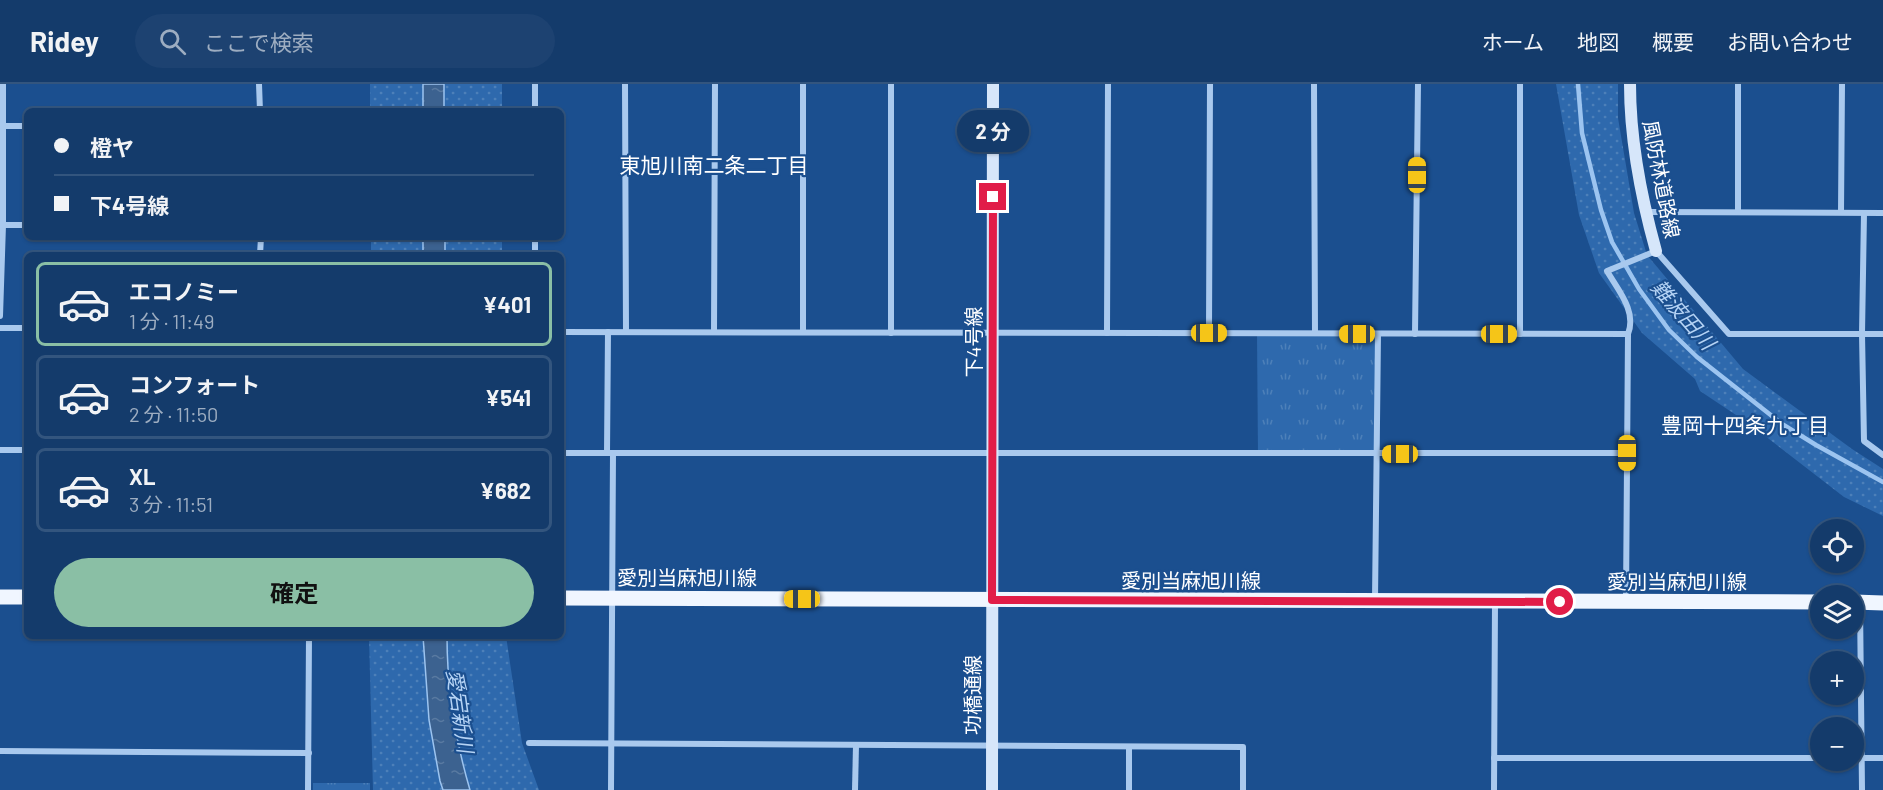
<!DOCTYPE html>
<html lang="ja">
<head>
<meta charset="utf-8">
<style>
	:root { --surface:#143b6b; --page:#1d4271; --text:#f1f3f6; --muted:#9dadc1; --line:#33557e; --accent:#8abfa5 }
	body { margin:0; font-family:Barlow,"Noto Sans JP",sans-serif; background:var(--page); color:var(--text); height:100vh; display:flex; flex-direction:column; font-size:22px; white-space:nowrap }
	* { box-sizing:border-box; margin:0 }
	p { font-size:20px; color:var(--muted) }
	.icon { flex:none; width:33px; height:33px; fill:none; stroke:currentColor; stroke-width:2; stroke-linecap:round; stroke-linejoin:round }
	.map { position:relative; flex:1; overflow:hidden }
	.details { position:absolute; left:24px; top:168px; width:540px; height:387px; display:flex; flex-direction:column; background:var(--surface); border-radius:9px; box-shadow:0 2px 4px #0004,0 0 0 2px var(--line) }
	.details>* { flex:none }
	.hud { position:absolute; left:24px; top:24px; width:540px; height:132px; border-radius:9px; box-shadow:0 2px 4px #0004,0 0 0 2px var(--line); display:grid; align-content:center; height:132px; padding:0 30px; background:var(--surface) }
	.fabs { position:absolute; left:1810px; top:435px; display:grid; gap:12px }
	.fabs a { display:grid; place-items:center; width:54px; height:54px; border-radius:50%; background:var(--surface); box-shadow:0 2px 4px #0004,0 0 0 2px var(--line); font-size:30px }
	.end { position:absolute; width:27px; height:27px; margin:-14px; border:8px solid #e11d48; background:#fff; box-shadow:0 0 0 3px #fff }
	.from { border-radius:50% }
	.bubble { position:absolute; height:42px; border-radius:21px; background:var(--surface); box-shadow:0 2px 4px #0004,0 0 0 2px var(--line); font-size:20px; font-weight:700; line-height:42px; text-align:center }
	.car { position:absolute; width:18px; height:36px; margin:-18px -9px; border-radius:8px; box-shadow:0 0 4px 2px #0007; background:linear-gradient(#f5c518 24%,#345 0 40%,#f5c518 0 76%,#345 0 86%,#f5c518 0) }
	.hud b { display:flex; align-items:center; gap:21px; height:57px; font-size:22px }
	.hud b+b { border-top:2px solid var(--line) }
	.hud i { width:15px; height:15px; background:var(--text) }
	ul { padding:10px 0 0; list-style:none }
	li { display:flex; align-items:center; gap:18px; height:84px; margin:0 12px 9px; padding:0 18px; border:3px solid var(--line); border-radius:9px }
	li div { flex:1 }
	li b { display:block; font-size:22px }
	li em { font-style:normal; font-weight:700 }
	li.on { border-color:var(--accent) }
	li>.icon { width:54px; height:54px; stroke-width:1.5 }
	.button { display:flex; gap:12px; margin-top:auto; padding:12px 30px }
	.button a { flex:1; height:69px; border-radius:36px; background:var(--accent); color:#111; font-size:24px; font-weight:700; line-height:69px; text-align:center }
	header { display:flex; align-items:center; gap:36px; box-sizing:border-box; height:84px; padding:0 30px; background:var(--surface); border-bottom:2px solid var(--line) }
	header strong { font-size:28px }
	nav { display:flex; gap:33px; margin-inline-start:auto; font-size:21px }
	.search { width:420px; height:54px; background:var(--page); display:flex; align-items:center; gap:15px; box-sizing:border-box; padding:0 21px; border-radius:33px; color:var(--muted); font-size:22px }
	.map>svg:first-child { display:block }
	.grass { fill:url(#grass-dots) }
	.park { fill:url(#park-tufts) }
	.water { fill:url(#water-ripples); stroke:#9cc4f0; stroke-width:1.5 }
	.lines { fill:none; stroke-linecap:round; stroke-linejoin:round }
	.stream { stroke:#9cc4f0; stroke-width:4.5 }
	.street { stroke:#a9c9ee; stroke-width:6 }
	.secondary { stroke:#d6e6fa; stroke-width:12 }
	.primary { stroke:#f0f6ff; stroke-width:15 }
	.route { stroke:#e11d48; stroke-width:8 }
	.labels { text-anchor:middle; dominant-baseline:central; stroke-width:4.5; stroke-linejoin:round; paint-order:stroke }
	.street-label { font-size:20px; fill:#fff; stroke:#1b4f8f }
	.neighbourhood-label { font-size:21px; fill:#fff; stroke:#1b4f8f }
	.water-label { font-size:21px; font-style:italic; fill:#b5d3f5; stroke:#1b4f8f }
</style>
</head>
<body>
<header>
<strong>Ridey</strong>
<div class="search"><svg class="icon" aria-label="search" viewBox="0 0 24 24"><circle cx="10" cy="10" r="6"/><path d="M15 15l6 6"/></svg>ここで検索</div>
<nav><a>ホーム</a><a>地図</a><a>概要</a><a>お問い合わせ</a></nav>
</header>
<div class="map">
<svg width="1883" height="706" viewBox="0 0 1883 706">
	<defs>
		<pattern id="grass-dots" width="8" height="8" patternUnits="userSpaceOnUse" patternTransform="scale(1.5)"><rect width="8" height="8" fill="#2e69ad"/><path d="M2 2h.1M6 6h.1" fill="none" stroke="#4d80b9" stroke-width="1.8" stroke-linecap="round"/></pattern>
		<pattern id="park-tufts" width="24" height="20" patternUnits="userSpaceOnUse" patternTransform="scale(1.5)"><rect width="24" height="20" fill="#2e69ad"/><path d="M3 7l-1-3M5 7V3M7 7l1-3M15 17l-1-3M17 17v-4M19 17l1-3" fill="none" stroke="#4d80b9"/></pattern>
		<pattern id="water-ripples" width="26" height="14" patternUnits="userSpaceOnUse" patternTransform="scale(1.5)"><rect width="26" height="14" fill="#3c6290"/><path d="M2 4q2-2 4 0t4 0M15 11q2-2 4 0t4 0" fill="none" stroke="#597aa1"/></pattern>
	</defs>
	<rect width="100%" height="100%" fill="#1b4f8f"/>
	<g class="grass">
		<rect x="370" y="0" width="132" height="27"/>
		<polygon points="1556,0 1618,0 1618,34 1634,129 1647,171 1743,285 1852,365 1883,385 1883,432 1844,413 1751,341 1700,307 1695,295 1642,249 1599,189 1579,131"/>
		<rect x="371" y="153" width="131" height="18"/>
		<polygon points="369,552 506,552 522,659 539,706 373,706"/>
	</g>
	<g class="park">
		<polygon points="1257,249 1378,250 1377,371 1258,370"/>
		<rect x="313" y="699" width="57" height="7"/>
	</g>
	<g class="water">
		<rect x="423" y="0" width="21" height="27"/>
		<rect x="423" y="153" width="22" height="18"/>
		<path d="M423 552H447C447 605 455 655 470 706H443L440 697 429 636Z"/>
	</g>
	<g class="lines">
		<polyline class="stream" points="1578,0 1582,49 1601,126 1612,158 1639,205 1669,246 1697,273 1782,340 1816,361 1883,398"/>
		<g class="street">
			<polyline points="259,0 260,27"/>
			<polyline points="535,0 535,27"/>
			<polyline points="625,0 626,248"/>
			<polyline points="803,0 803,248"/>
			<polyline points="891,0 891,249"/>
			<polyline points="1314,0 1315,249"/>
			<polyline points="1520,0 1520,250"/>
			<polyline points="1,42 27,42"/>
			<polyline points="1647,128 1883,129"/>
			<polyline points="1738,128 1738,0"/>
			<polyline points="1841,128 1842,0"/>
			<polyline points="1864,129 1862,250 1864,357 1883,371"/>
			<polyline points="1,141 27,141"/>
			<polyline points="535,153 535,171"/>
			<polyline points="260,171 261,153"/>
			<polyline points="0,232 3,141 3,0"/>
			<polyline points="0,244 27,244"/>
			<polyline points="561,248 1628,250"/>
			<polyline points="714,248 715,0"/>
			<polyline points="1107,249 1108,0"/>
			<polyline points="1209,249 1210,0"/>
			<polyline points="1415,250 1418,0"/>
			<polyline points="0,366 27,366"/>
			<polyline points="561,369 1627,369"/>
			<polyline points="607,369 608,248"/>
			<path d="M1626 515 1628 250C1637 227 1618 206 1607 187L1656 167 1729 250H1883"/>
			<polyline points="1375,516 1378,250"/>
			<polyline points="1860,519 1862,706"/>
			<polyline points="529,659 1243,663 1243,706"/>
			<polyline points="1129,663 1129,706"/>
			<polyline points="0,667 309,669"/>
			<polyline points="1494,674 1821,674"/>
			<polyline points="1854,674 1883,674"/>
			<polyline points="308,706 309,552"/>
			<polyline points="611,706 613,369"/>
			<polyline points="855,706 856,661"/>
			<polyline points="1494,706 1495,518"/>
		</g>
		<g class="secondary">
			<path d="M1630 0C1630 56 1641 113 1656 167"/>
			<polyline points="992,706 993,0"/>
		</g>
		<g class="primary">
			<polyline points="0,513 27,513"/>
			<polyline points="561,514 1821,518"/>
			<polyline points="1854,518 1883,519"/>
		</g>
	</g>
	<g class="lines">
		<polyline class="route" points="993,113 992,516 1560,518"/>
	</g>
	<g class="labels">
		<g class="street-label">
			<text transform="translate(1662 95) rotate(79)">風防林道路線</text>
			<text transform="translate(973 258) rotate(-90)">下4号線</text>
			<text x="687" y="493">愛別当麻旭川線</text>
			<text x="1191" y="496">愛別当麻旭川線</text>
			<text x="1677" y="497">愛別当麻旭川線</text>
			<text transform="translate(972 611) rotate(-90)">功橋通線</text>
		</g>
		<g class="neighbourhood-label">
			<text x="714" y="80">東旭川南二条二丁目</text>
			<text x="1745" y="340">豊岡十四条九丁目</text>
		</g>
		<g class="water-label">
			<text transform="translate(1684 230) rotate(49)">難波田川</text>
			<text transform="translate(461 627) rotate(82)">愛宕新川</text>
		</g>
	</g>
</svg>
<div class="fabs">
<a><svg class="icon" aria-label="locate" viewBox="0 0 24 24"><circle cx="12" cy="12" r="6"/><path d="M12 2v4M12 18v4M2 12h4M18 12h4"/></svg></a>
<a><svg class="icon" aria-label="layers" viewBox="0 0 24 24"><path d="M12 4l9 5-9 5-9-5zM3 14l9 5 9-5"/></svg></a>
<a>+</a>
<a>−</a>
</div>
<i class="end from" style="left:1560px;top:518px"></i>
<i class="end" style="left:993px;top:113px"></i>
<div class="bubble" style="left:957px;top:26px;width:72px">2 分</div>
<i class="car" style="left:1417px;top:91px;rotate:0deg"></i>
<i class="car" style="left:1209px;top:249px;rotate:90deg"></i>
<i class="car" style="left:1357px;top:250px;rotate:270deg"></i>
<i class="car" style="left:1499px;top:250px;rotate:90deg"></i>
<i class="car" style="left:1627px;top:369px;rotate:180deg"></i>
<i class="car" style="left:1400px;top:370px;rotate:270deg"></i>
<i class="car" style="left:802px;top:515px;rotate:270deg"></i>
<div class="hud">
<b><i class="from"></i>橙ヤ</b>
<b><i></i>下4号線</b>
</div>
<section class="details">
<ul>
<li class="on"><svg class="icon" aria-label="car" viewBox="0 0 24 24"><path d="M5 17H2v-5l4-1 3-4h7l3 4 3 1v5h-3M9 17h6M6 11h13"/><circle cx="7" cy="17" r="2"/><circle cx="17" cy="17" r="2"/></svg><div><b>エコノミー</b><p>1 分 · 11:49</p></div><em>¥401</em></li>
<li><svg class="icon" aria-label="car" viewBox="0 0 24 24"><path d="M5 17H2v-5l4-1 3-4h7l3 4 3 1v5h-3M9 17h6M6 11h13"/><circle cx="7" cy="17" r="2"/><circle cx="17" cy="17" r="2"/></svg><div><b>コンフォート</b><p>2 分 · 11:50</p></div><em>¥541</em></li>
<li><svg class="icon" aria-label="car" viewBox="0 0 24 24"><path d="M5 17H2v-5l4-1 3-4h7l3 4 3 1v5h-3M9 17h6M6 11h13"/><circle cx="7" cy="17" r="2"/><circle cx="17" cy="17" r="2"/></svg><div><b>XL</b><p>3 分 · 11:51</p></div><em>¥682</em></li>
</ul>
<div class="button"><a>確定</a></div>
</section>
</div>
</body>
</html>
